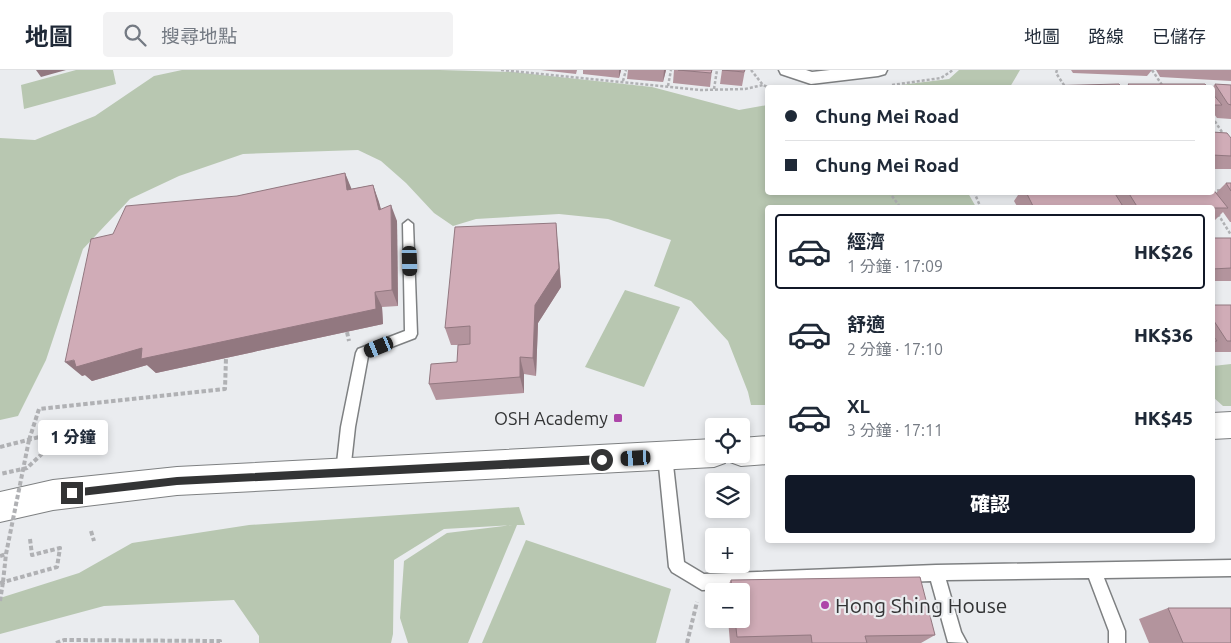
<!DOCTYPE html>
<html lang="zh-TW">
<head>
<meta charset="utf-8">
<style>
	:root { --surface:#fff; --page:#f2f2f3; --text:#1f2937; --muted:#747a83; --line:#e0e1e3; --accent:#111827 }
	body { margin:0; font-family:Ubuntu,"Noto Sans TC",sans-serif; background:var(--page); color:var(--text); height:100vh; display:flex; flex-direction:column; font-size:19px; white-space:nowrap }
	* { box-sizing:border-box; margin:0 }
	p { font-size:16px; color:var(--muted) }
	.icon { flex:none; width:28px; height:28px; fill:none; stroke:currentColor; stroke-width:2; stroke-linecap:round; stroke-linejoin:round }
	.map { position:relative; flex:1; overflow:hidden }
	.panel { position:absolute; left:765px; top:135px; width:450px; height:338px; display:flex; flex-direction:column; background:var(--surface); border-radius:5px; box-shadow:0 2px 8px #0003 }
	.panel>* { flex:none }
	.guide { position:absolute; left:765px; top:15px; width:450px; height:110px; border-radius:5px; box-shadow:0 2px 8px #0003; display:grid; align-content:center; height:110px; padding:0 20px; background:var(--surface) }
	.tools { position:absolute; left:705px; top:348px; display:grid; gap:10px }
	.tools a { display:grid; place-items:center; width:45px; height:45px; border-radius:5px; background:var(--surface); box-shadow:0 2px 8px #0003; font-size:25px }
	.end { position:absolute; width:22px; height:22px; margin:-11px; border:6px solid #333435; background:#fff; box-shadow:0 0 0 2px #fff }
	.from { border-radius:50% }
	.bubble { position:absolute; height:35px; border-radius:5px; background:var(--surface); box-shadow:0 2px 8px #0003; font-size:16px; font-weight:800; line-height:35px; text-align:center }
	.car { position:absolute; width:15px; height:30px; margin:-15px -8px; border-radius:6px; box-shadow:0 0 4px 1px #0007; background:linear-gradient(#222 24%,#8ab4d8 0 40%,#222 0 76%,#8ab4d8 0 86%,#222 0) }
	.guide b { display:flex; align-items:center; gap:18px; height:48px; font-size:19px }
	.guide b+b { border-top:1px solid var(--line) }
	.guide i { width:12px; height:12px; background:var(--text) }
	ul { padding:9px 0 0; list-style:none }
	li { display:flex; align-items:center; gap:15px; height:75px; margin:0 10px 8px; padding:0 10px; border:2px solid transparent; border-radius:5px }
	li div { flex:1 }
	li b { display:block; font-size:19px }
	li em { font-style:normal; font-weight:800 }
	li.on { border-color:var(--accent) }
	li>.icon { width:45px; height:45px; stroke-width:1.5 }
	.primary-button { display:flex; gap:10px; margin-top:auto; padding:10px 20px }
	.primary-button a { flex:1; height:58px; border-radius:5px; background:var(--accent); color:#fff; font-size:20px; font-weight:800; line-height:58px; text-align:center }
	header { display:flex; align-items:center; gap:30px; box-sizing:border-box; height:70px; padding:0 25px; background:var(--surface); border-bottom:1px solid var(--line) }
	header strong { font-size:24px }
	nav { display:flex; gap:28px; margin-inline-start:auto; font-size:18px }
	.search { width:350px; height:45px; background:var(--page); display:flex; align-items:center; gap:12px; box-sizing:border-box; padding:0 18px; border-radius:5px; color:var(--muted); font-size:19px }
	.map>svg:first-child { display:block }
	.green { fill:#b8c7b1 }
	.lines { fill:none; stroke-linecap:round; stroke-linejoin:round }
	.service-casing { stroke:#7e8082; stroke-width:3 }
	.minor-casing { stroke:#7e8082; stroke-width:3 }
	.tertiary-casing { stroke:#7e8082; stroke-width:2 }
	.path-far1 { stroke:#b0b1b4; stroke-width:2.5; stroke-dasharray:3 2; stroke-linecap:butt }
	.path { stroke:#b0b1b4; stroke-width:4; stroke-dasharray:4.5 2.5; stroke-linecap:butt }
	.service { fill:#fff; fill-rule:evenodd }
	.minor { fill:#fff; fill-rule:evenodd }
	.tertiary { fill:#fff; fill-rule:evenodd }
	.path-bridge { stroke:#b0b1b4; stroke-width:4; stroke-dasharray:4.5 2.5; stroke-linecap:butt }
	.wall { fill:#b3949d }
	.shaded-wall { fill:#927880 }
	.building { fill:#d0acb7; stroke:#927880 }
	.route { fill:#333435 }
	.poi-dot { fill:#ad46a9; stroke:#eaecef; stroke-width:2 }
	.labels { text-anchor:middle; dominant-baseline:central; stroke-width:4.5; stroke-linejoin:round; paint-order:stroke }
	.poi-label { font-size:18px; fill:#333435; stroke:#eaecef; text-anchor:end }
	.near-poi-label { font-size:21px; fill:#333435; stroke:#eaecef; text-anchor:start }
</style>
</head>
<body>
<header>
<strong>地圖</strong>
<div class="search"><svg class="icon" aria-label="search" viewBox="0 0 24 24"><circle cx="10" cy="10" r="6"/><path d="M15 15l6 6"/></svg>搜尋地點</div>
<nav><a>地圖</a><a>路線</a><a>已儲存</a></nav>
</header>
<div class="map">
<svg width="1231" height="573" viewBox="0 0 1231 573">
	<rect width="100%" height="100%" fill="#eaecef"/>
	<g class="green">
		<polygon points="76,0 113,0 116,14 24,39 21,15"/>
		<polygon points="182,0 440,0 513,2 652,17 739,40 767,35 768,122 968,123 976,137 768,138 767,335 751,335 748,322 728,271 691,231 654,216 671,170 608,149 559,144 476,149 453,156 434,143 406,113 381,91 358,80 243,84 179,106 130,129 83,179 46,290 18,346 0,350 0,68 35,70 95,46 154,6"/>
		<polygon points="959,0 1020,0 1010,17 884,17 949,9"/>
		<polygon points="625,220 680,237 644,317 585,297"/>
		<polygon points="1231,294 1231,336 1223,336 1213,327 1213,296"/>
		<polygon points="519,437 525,455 517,455 468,573 408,573 400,548 404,491 447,463 513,455 444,459 394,490 393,564 391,573 259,573 259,566 234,530 104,536 0,564 0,528 79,503 132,473 249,455"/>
		<polygon points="526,470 671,519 656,573 482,573"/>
	</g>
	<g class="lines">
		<g class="service-casing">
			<g id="service">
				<polygon points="408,150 413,154 417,264 415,268 368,286 355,357 350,402 348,407 343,408 338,407 336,402 341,357 356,283 358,279 405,261 403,154"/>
				<polygon points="665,380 670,382 672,386 684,492 704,504 936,495 1231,490 1231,506 1104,508 1125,561 1125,573 1109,573 1109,561 1089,508 946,510 961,562 967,573 948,572 931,511 702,520 672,502 669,497 658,386 660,382"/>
			</g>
		</g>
		<g class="minor-casing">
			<polygon id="minor" points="779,0 806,0 812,2 830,0 887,0 885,4 878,6 811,14 781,4"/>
		</g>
		<g class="tertiary-casing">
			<g id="tertiary">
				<polygon points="1231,342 1231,368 1212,369 1212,343"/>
				<polygon points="768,366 768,394 741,396 730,392 728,386 725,393 714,397 177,425 53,440 0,452 0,422 53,410 177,397 714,369 714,384 741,384 741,368"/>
			</g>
		</g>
		<g class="path-far1">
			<polyline points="501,0 701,20 745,19 763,15"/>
			<polyline points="751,0 763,15 770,18"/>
			<polyline points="1057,0 1056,3 1066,18"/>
			<polyline points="1152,0 1164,18"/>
			<polyline points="623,11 626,0"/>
			<polyline points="892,15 941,8 953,0"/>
			<polyline points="668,16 671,0"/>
			<polyline points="714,19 717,0"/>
			<polyline points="1212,47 1224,65"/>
			<polyline points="1212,121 1222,120"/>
			<polyline points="889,122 901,138"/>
			<polyline points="974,122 981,138"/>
			<polyline points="1218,144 1231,165"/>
		</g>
		<g class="path">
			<polyline points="347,262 349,271"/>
			<polyline points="29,370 39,339 225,319 226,288"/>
			<polyline points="0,377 75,358 74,373 45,381 27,398 0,404"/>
			<polyline points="91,461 94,471"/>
			<polyline points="0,486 6,484"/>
			<polyline points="0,513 57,497 60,478 32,485 30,469"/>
			<polyline points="0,531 3,512"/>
			<polyline points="56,573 64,570 220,571 220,573"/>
			<polyline points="687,573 697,532"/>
		</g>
		<use href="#service" class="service"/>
		<use href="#minor" class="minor"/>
		<use href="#tertiary" class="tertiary"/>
		<polyline class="path-bridge" points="3,512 6,484 29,370"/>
	</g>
	<g class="wall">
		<polygon points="541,0 577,0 576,4"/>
		<polygon points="583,0 621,0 619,8 583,4"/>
		<polygon points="628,0 666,0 663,12 627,9"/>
		<polygon points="674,0 712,0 710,17 673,13"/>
		<polygon points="722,0 745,0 742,16 720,14"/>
		<polygon points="1071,0 1152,0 1147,6 1073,3"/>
		<polygon points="1156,0 1231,0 1231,11 1160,7"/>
		<polygon points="1215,14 1231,15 1231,49 1217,48 1214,44 1212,45 1212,18"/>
		<polygon points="1212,62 1231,68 1231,99 1212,99"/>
		<polygon points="345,103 351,119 373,115 381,139 397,151 398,236 382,237 383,254 156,303 147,295 92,311 85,305 82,306 113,164 237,126"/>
		<polygon points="1226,113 1231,113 1231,152 1230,152 1223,142 1214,151 1212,151 1212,138 1018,138 1014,131 1020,122 1114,122 1115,124 1116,122 1216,123"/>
		<rect x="1212" y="168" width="19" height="43"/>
		<polygon points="558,172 561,217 538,253 536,306 524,304 524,323 436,330 429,314 457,292 461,275 451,275 445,258"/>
		<rect x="1212" y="235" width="19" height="47"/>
		<polygon points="731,510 935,565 921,573 730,573 728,549 741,549 741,521 725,521"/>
		<polygon points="1168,538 1231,573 1149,573 1139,549"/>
	</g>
	<g class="shaded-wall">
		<polygon points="36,0 66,0 41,7"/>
		<polygon points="619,0 621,0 619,8"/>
		<polygon points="664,0 666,0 663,12"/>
		<polygon points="345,103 352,120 347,120"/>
		<polygon points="373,115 379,132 385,156 379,140"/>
		<polygon points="391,135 397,151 398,236 392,220"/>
		<polygon points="556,153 561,217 538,253 536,306 533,288 535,235"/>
		<polygon points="375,222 382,237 383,254 156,303 147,295 92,311 85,305 82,306 65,292 142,278"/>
		<polygon points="520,287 524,304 524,323 520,307"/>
	</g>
	<g class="building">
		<polygon points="678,0 712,0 711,3"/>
		<polygon points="722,0 745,0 744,2"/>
		<polygon points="1119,14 1122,18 1044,18 1043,16"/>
		<polygon points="1128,14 1205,14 1208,18 1131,18"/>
		<polygon points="1215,14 1231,15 1231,35 1228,34"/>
		<polygon points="1212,23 1222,35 1212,35"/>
		<polygon points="1212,62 1227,63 1231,68 1231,86 1212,85"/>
		<polygon points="345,103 347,120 373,115 379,140 391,135 392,220 375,222 376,239 141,289 142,278 76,297 74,290 65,292 91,169 113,164 126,136 237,126"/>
		<polygon points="1226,113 1231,113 1231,121"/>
		<polygon points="1212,118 1228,138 1138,138 1128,122 1212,122"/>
		<polygon points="1026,122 1114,122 1124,138 1034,138"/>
		<polygon points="556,153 559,198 535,235 533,288 520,287 520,307 429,314 431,294 457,292 458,275 470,274 470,256 445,258 455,157"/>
		<polygon points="1212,168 1231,168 1231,198 1212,199"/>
		<polygon points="1212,235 1231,235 1231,271 1227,271 1212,248"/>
		<polygon points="1212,264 1217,271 1212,271"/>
		<polygon points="920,507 935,565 865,566 867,573 812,573 811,565 737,567 735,549 741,549 741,521 732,521 731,510"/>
		<polygon points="1168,538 1231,538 1231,573 1183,573"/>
	</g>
	<polygon class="route" points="602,385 607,390 602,394 177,415 72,427 67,423 72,419 177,407"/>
	<g class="poi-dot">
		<rect x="613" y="343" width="10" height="10" rx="2.5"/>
		<circle cx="825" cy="535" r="5"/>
	</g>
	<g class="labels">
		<g class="poi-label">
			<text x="608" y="348">OSH Academy</text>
		</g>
		<g class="near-poi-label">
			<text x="835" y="535">Hong Shing House</text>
		</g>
	</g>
</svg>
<div class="tools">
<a><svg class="icon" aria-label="locate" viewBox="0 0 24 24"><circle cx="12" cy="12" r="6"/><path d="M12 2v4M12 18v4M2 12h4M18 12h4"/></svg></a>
<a><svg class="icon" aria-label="layers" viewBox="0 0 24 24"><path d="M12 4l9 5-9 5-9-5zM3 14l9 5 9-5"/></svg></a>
<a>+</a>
<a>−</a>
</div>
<i class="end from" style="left:602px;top:390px"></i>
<i class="end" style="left:72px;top:423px"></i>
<div class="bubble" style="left:38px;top:350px;width:70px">1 分鐘</div>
<i class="car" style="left:410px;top:191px;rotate:178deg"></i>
<i class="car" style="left:379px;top:277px;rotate:248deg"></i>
<i class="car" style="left:636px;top:388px;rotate:267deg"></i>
<div class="guide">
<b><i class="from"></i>Chung Mei Road</b>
<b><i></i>Chung Mei Road</b>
</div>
<section class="panel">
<ul>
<li class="on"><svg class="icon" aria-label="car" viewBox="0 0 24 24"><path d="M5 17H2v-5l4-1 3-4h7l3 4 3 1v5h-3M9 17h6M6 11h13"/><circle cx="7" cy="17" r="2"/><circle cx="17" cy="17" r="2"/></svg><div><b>經濟</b><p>1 分鐘 · 17:09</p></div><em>HK$26</em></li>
<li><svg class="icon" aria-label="car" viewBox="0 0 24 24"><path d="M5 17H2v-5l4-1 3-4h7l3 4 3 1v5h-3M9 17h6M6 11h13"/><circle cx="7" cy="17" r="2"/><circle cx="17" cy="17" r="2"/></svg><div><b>舒適</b><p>2 分鐘 · 17:10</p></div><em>HK$36</em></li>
<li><svg class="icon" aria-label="car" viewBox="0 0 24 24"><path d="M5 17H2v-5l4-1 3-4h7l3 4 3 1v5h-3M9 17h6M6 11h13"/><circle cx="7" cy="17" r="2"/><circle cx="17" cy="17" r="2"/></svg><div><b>XL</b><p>3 分鐘 · 17:11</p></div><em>HK$45</em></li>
</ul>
<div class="primary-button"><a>確認</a></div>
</section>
</div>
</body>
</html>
